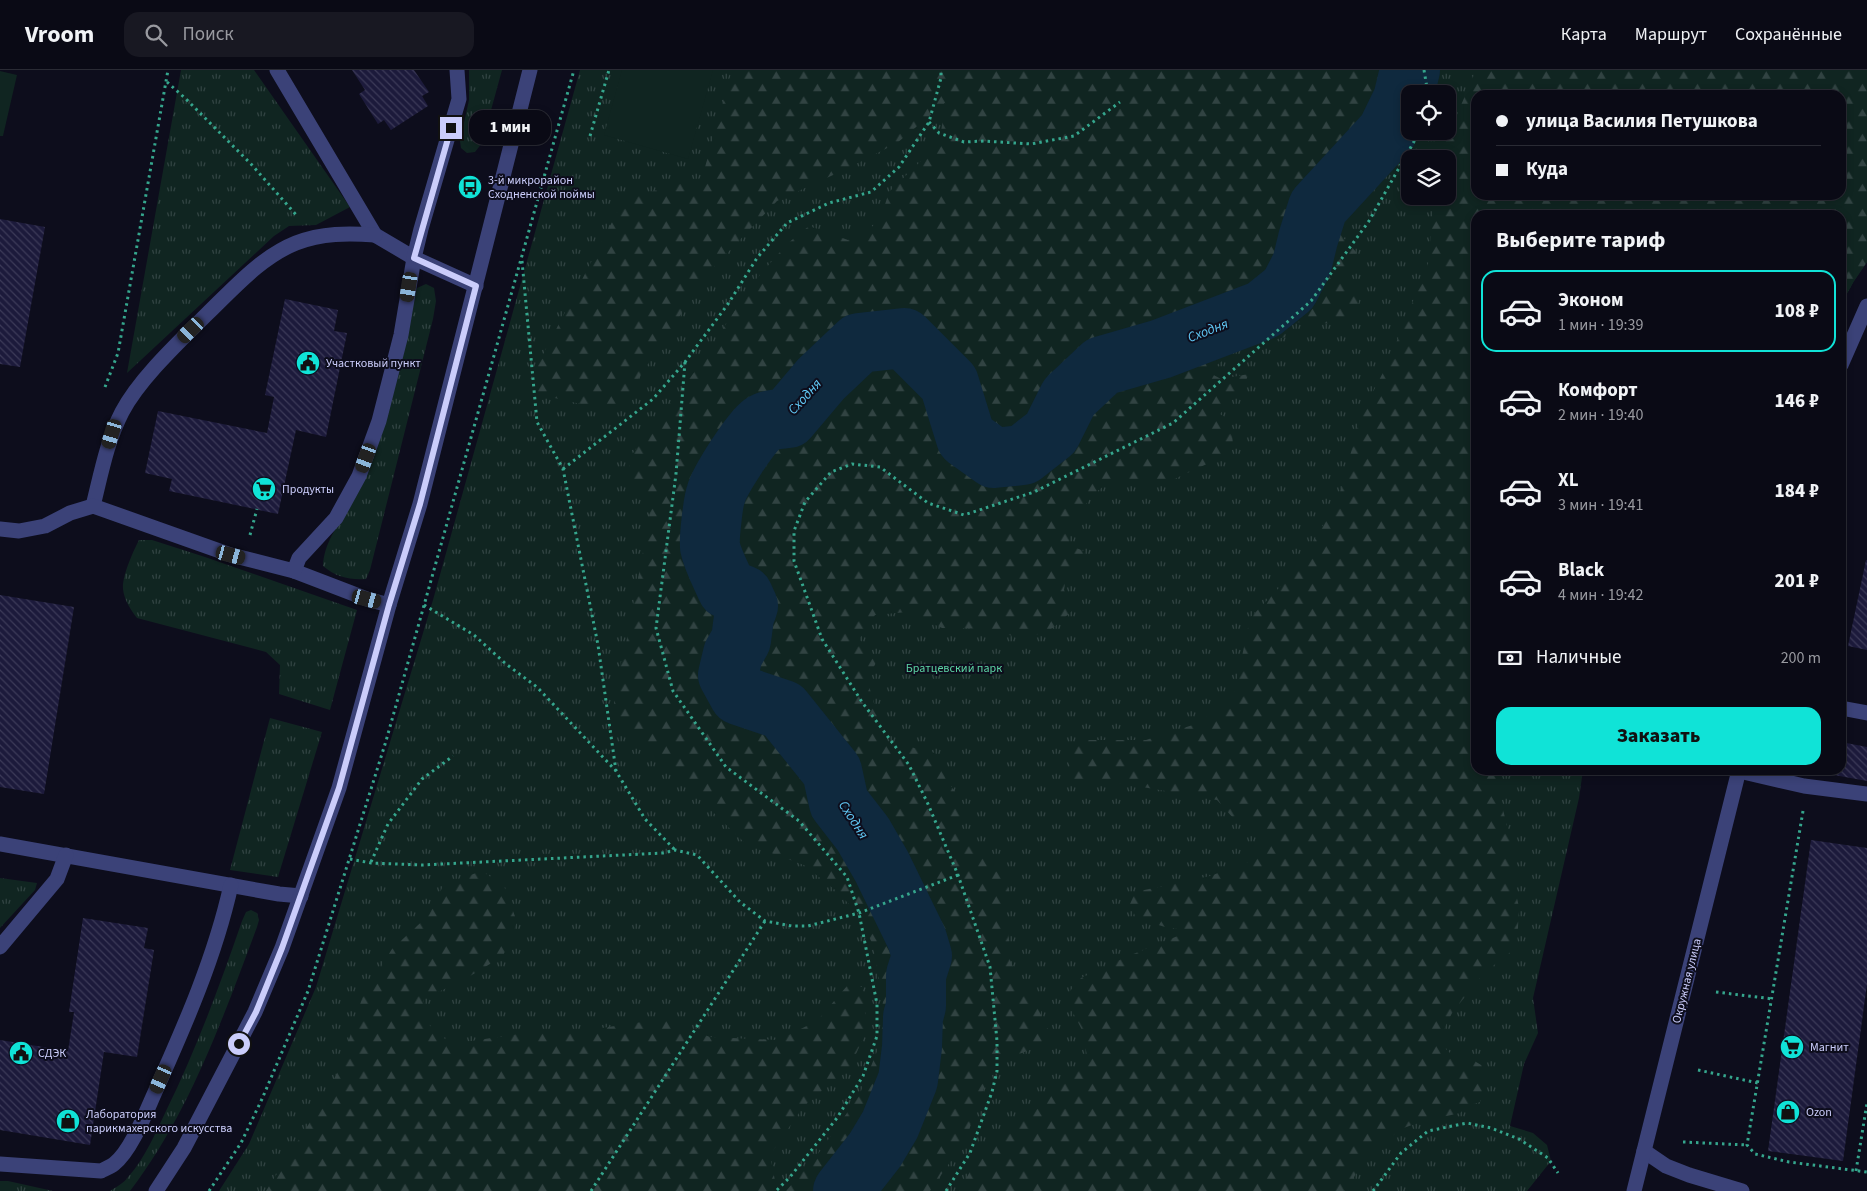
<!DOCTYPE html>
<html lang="ru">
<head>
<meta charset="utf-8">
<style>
	:root { --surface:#0a0a15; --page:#181822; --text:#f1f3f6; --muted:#999aa0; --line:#2a2b34; --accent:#10e3d7 }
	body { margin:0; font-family:"Source Sans 3",sans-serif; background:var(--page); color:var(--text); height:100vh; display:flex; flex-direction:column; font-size:19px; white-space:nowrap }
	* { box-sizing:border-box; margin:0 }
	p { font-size:16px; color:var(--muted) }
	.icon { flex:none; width:28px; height:28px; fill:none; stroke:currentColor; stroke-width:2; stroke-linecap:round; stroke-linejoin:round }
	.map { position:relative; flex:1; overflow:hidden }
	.drawer { position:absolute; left:1471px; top:140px; width:375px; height:565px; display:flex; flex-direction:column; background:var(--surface); border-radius:15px; box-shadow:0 2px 8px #0003,0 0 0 1px var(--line) }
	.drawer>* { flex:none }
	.banner { position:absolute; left:1471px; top:20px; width:375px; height:110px; border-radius:15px; box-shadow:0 2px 8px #0003,0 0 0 1px var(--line); display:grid; align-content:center; height:110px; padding:0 25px; background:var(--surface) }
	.controls { position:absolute; left:1401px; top:15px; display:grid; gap:10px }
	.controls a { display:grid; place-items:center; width:55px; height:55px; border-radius:10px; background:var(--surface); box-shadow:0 2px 8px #0003,0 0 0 1px var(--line); font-size:25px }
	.end { position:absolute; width:22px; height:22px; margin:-11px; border:6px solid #cbcdfb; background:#111; box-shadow:0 0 0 2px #111 }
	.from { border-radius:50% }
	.bubble { position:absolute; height:35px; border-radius:15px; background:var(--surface); box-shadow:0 2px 8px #0003,0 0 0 1px var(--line); font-size:16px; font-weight:800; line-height:35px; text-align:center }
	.car { position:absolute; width:15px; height:30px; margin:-15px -8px; border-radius:6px; box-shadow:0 0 4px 1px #0007; background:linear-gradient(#222 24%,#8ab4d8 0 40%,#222 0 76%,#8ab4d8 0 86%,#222 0) }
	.banner b { display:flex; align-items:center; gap:18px; height:48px; font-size:19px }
	.banner b+b { border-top:1px solid var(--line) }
	.banner i { width:12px; height:12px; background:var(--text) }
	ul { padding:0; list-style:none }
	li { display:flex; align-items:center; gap:15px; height:82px; margin:0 10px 8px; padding:0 15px; border:2px solid transparent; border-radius:15px }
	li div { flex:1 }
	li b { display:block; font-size:19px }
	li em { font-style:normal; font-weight:800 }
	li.on { border-color:var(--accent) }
	li>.icon { width:45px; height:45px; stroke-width:1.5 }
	h2 { padding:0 25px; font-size:22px; line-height:60px }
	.pay { display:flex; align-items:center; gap:12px; height:55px; padding:0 25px; font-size:19px }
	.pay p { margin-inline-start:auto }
	.primary-button { display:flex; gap:10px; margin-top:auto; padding:10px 25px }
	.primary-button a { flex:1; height:58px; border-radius:15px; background:var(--accent); color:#111; font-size:20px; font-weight:800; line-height:58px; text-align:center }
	header { display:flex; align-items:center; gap:30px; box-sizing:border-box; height:70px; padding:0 25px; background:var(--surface); border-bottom:1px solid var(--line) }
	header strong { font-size:24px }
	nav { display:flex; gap:28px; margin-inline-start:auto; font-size:18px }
	.search { width:350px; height:45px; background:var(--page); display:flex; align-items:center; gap:12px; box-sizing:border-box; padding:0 18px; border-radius:15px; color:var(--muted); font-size:19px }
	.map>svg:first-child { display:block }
	.grass { fill:url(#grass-tufts); fill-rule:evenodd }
	.forest { fill:url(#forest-firs); fill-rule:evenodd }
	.pitch { fill:#102521 }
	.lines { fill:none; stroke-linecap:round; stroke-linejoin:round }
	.river { stroke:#0f293e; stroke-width:60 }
	.building { fill:url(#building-back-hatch) }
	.path { stroke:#35a68d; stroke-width:3; stroke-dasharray:2.5 4; stroke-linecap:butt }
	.minor { stroke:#3b4278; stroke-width:15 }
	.route { stroke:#cbcdfb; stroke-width:6 }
	.labels { text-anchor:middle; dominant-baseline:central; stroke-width:4; stroke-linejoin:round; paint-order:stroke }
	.poi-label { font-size:12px; fill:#cbcdfb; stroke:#0d0d1c; text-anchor:start }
	.park-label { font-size:12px; fill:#5dd5a5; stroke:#0d0d1c }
	.street-label { font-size:12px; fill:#cbcdfb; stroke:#0d0d1c }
	.water-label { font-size:14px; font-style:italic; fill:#60c7f4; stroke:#0d0d1c }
</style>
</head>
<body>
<header>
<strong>Vroom</strong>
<div class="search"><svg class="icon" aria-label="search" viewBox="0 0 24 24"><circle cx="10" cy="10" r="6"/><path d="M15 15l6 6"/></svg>Поиск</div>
<nav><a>Карта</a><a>Маршрут</a><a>Сохранённые</a></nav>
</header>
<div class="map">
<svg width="1867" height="1121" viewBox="0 0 1867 1121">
	<defs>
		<pattern id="grass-tufts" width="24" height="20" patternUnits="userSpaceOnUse" patternTransform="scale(1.25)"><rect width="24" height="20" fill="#102521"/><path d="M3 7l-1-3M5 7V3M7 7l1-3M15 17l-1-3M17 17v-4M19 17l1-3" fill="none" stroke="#314342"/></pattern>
		<pattern id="forest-firs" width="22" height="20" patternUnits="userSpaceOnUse" patternTransform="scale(1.25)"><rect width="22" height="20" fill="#102521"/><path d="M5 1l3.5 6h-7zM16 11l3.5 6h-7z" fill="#314342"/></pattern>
		<pattern id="building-back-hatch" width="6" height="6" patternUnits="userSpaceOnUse" patternTransform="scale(1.25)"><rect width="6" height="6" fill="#1c1a3b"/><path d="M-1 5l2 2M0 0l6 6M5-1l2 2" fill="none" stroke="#3c3a58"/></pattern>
	</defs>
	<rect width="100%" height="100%" fill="#0d0d1c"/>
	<g class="grass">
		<polygon points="181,0 254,0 350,137 316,155 289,156 274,166 127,303"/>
		<polygon points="469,0 502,0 482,73 475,82 467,83 461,78 460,71 469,30"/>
		<path d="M580 0H1867V192L1854 211 1841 234V145H1476V700H1583L1579 728 1533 928 1538 963 1524 994 1510 1056 1533 1063 1547 1075 1551 1091 1527 1121H219L249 1074 316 917 433 530ZM1410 24H1448V61H1410ZM1476 25H1841V125H1476ZM1410 89H1448V126H1410Z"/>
		<path d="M426 214 434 218 436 231 433 249 370 500 366 509C349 510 336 507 323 496 324 472 339 454 351 434L413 227 417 218Z"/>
		<path d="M139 470H152L205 487 357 540 330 640 279 624 280 595 266 582 137 548C131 540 124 530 123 519 122 506 133 482 139 470Z"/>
		<polygon points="270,648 322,662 278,807 230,800"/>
		<polygon points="0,808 37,813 35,820 0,858"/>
		<path d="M251 840 257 843 259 850 257 857C223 948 189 1044 130 1121H110C116 1117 124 1113 128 1107 145 1088 155 1064 166 1041 196 980 220 915 242 851L246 842Z"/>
		<polygon points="0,1111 8,1111 53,1121 0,1121"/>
	</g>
	<g class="forest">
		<path d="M732 0H1436V12L1430 24H1410L1411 61 1397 81 1371 106 1338 141 1340 164 1356 182 1358 193 1346 206 1359 232 1346 254 1291 252 1285 267 1236 280 1208 302 1221 309 1249 304 1244 314 1220 344 1231 352 1233 375 1209 393 1170 411 1108 413 1092 425 1079 445 1070 464 1068 475 1084 481 1085 493 1067 501 1064 520 1074 539 1053 558 1023 570 993 559 942 558 907 542 875 545 859 569 877 591 867 609 881 658 886 671 935 683 946 709 959 727 967 747 954 762 965 770 983 773 994 800 1003 805 1009 819 1006 837 999 840 997 846 1000 852 1008 856 1010 890 1023 920 1041 933V949L1050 962 1045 974 996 993C985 1011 980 1031 972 1051 963 1076 945 1099 930 1121H786L818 1084 859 1026 878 979 883 930 873 875 857 842 834 819 804 795 746 774 633 665 614 644V616L625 579 649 449 650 430C631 412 628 414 630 387L699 296 752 214 787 174 809 156 848 170 870 159 881 147 889 122 925 87 940 67 946 32 897 73 846 99 777 131 709 202 616 342 524 321 624 129 702 108Z"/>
		<path d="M1476 0H1867V192L1854 211 1841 234V145H1476V700H1510L1504 702 1496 710 1511 773V802L1519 837 1517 877 1484 903 1452 943 1440 967 1444 977 1451 984 1471 986 1476 992 1483 996V1017L1480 1032 1467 1036 1460 1043 1420 1052 1401 1059 1362 1090 1350 1116 1344 1121H959L984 1077 1040 1037 1061 1011 1087 985 1081 958 1065 927 1081 908 1126 887 1190 861 1165 857 1136 848 1130 834 1135 822 1210 806 1248 792 1264 774 1259 748 1234 749 1217 730 1131 715 1072 709 1067 685 1086 670H1146L1199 653 1234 625 1250 548 1302 494 1340 423 1361 345 1388 293 1428 194 1435 126H1448V89H1439V87ZM1476 25H1841V125H1476Z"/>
		<polygon points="482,801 504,816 517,852 503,886 462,911 423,929 430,956 451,974 531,962 582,961 661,949 710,967 778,970 817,951 847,916 862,917 867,960 850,997 803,1037 770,1085 777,1121 266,1121 312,1049 340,998 363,925 392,879 429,845 444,814"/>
	</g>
	<g class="pitch">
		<polygon points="622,0 713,0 688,89 604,65"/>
		<polygon points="0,1 17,5 3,66 0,66"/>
	</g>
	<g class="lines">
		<path class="river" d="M843 1121 875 1080 890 1055 908 1010 912 977 913 947 916 936V905L922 886 917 869 882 797 863 764 839 733 832 701 783 640 739 625 728 605 733 584 741 570 744 547 748 536 743 525 727 519C721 505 713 491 710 477 709 468 713 432 716 424 720 410 751 362 762 354 769 349 780 349 788 348L821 309 859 273 904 268 949 313 966 368 994 388 1023 385 1051 363 1069 327 1102 296 1161 279 1263 240 1289 219 1302 194 1308 169 1318 137 1387 62 1403 29 1410 0"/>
	</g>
	<g class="building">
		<polygon points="352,0 414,0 429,22 422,26 428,36 391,60 384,50 378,54 359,24 365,20"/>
		<polygon points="0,149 45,157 20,297 0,294"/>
		<polygon points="285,229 338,240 334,261 347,263 326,367 296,360 278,444 169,421 172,409 145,403 158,341 267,363 274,327 265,325"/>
		<polygon points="1866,490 1867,490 1867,580 1848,576"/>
		<polygon points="0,525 74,537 44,724 0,717"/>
		<polygon points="1841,672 1867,677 1867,711 1834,705 1835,700 1841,700"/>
		<polygon points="1811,770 1867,778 1867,914 1843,1091 1768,1081"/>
		<polygon points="83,848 148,858 144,878 154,880 137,987 104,982 90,1075 0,1060 0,970 68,981 74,942 69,942"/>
	</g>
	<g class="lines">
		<g class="path">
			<polyline points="1424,0 1428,24"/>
			<polyline points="167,12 186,29 251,94 298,147"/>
			<polyline points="929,52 939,63 964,72 984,71 1031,74 1074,66 1120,32"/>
			<polyline points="590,66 609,0"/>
			<polyline points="522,191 537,352 563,399 598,575 616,701"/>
			<polyline points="685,292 676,404 656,558 673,621 726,697 799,751 847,807 859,843 877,934 877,966 863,1006 837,1048 790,1107 776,1121"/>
			<polyline points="105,317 118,283 168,0"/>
			<polyline points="563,399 653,329 685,292 728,234 757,188 787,153 829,133 871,122 899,97 929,52 941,8 941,0"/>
			<polyline points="250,465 257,439"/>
			<polyline points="424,535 474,565 506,594 537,617 616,701 645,749 675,780"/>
			<polyline points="1803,741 1747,1075 1755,1084 1789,1092 1867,1102"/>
			<polyline points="350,789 371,793 422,795 663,783 675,780 697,785 740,832 765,851 792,856 808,856 859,843 958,805"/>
			<polyline points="371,792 388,754 422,709 453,686"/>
			<polyline points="1716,922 1773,929"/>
			<polyline points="1698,1000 1758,1013"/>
			<polyline points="1683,1072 1747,1075"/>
			<polyline points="1856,1101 1867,1033"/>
			<polyline points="209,1121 241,1073 262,1029 308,921 386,671 574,0"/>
			<polyline points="591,1121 765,851"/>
			<polyline points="946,1121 970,1083 992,1022 997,1001 997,971 990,897 958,805 928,734 909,695 862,632 822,569 794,491 794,461 805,432 831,402 852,394 880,397 928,433 964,445 1034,422 1173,353 1311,231 1369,151 1420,61"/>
			<polyline points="1373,1121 1401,1083 1428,1061 1467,1053 1491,1058 1519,1069 1548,1088 1558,1103"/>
		</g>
		<g class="minor">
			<polyline points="277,0 375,165 414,188 476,216"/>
			<polyline points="1841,295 1867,236"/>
			<path d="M93 436C101 404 107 371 122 342 140 308 180 271 207 244 234 218 261 187 296 173 322 163 348 163 375 165"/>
			<polyline points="0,459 19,461 45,456 70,443 93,436 231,485 294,501 367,529 389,535"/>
			<polyline points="294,501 299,488 336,448 359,406 379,351 401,265 414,188 421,159 459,29 457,0"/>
			<polyline points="1841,638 1867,643"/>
			<polyline points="1739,701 1804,716 1867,724"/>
			<polyline points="0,774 279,824 301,826"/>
			<polyline points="0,877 57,809 66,785"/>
			<polyline points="1644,1081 1666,1096 1689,1105 1742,1121"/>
			<path d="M0 1094 101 1101C105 1099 110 1097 114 1094 131 1081 146 1042 155 1022 185 955 215 887 231 815"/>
			<polyline points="156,1121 184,1078 255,942 282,878 339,718 389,535 420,434 530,0"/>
			<polyline points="1634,1121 1739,700"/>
		</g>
	</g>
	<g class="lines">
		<polyline class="route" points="239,974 256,942 282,878 339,718 389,535 420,434 476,216 414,188 451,58"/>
	</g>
	<defs>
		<g id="bus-disc" transform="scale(1.25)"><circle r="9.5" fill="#10e3d7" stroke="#0d0d1c"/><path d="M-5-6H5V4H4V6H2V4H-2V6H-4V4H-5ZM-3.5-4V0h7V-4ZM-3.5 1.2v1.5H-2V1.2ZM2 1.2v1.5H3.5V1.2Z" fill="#111"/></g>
		<g id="civic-disc" transform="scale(1.25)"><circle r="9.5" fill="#10e3d7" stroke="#0d0d1c"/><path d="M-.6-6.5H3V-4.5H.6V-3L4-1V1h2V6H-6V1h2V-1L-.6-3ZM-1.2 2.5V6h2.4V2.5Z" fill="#111"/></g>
		<g id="supermarket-disc" transform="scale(1.25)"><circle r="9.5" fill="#10e3d7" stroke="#0d0d1c"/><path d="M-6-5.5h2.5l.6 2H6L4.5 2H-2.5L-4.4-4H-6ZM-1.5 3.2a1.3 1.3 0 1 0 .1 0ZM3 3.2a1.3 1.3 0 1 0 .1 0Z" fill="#111"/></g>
		<g id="shop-disc" transform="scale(1.25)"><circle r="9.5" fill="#10e3d7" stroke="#0d0d1c"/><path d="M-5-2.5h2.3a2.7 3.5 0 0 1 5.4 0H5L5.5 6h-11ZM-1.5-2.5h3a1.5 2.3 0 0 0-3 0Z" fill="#111"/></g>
	</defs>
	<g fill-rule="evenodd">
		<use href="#bus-disc" x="470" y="117"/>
		<use href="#civic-disc" x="308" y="293"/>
		<use href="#supermarket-disc" x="264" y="419"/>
		<use href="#supermarket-disc" x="1792" y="977"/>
		<use href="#civic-disc" x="21" y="983"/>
		<use href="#shop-disc" x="1788" y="1042"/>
		<use href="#shop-disc" x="68" y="1051"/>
	</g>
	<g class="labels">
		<g class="poi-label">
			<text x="488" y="110">3-й микрорайон<tspan x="488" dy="14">Сходненской поймы</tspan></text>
			<text x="326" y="293">Участковый пункт</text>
			<text x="282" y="419">Продукты</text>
			<text x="1810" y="977">Магнит</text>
			<text x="38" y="983">СДЭК</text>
			<text x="1806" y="1042">Ozon</text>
			<text x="86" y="1044">Лаборатория<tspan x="86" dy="14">парикмахерского искусства</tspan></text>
		</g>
		<g class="park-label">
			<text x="954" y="598">Братцевский парк</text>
		</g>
		<g class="street-label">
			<text transform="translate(1687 911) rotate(-76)">Окружная улица</text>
		</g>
		<g class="water-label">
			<text transform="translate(1208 261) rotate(-21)">Сходня</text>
			<text transform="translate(805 327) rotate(-48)">Сходня</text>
			<text transform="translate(853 750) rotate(57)">Сходня</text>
		</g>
	</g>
</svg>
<div class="controls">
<a><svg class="icon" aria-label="locate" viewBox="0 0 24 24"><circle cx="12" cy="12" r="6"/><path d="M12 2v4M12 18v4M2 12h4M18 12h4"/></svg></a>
<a><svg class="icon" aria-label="layers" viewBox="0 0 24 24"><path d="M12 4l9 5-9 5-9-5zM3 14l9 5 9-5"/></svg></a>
</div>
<i class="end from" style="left:239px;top:974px"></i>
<i class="end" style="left:451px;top:58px"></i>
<div class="bubble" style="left:469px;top:40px;width:82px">1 мин</div>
<i class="car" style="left:409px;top:217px;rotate:189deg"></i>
<i class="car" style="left:191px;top:260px;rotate:226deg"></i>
<i class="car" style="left:112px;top:364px;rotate:197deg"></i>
<i class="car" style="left:366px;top:388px;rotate:200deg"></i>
<i class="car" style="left:231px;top:485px;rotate:105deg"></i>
<i class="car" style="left:367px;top:529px;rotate:105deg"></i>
<i class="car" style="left:161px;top:1009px;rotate:204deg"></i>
<div class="banner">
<b><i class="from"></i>улица Василия Петушкова</b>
<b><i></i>Куда</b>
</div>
<section class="drawer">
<h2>Выберите тариф</h2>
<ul>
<li class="on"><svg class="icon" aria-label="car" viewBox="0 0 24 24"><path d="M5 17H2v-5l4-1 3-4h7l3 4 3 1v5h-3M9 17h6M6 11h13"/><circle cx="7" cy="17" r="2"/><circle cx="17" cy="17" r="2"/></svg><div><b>Эконом</b><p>1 мин · 19:39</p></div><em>108 ₽</em></li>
<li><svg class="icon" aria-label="car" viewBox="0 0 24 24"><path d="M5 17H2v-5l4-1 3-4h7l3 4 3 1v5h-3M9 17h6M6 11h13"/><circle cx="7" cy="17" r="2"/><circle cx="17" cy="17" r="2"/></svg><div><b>Комфорт</b><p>2 мин · 19:40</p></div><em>146 ₽</em></li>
<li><svg class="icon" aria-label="car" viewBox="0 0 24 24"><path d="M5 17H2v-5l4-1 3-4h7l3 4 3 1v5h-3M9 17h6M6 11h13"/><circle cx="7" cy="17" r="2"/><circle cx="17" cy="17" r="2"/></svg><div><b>XL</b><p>3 мин · 19:41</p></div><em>184 ₽</em></li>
<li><svg class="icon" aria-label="car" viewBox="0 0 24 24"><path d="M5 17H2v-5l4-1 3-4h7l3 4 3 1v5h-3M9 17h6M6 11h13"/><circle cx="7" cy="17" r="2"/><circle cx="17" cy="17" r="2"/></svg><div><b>Black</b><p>4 мин · 19:42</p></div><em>201 ₽</em></li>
</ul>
<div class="pay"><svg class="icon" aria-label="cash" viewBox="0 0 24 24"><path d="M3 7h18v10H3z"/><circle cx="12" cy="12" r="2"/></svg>Наличные<p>200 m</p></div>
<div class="primary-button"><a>Заказать</a></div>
</section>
</div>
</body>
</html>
